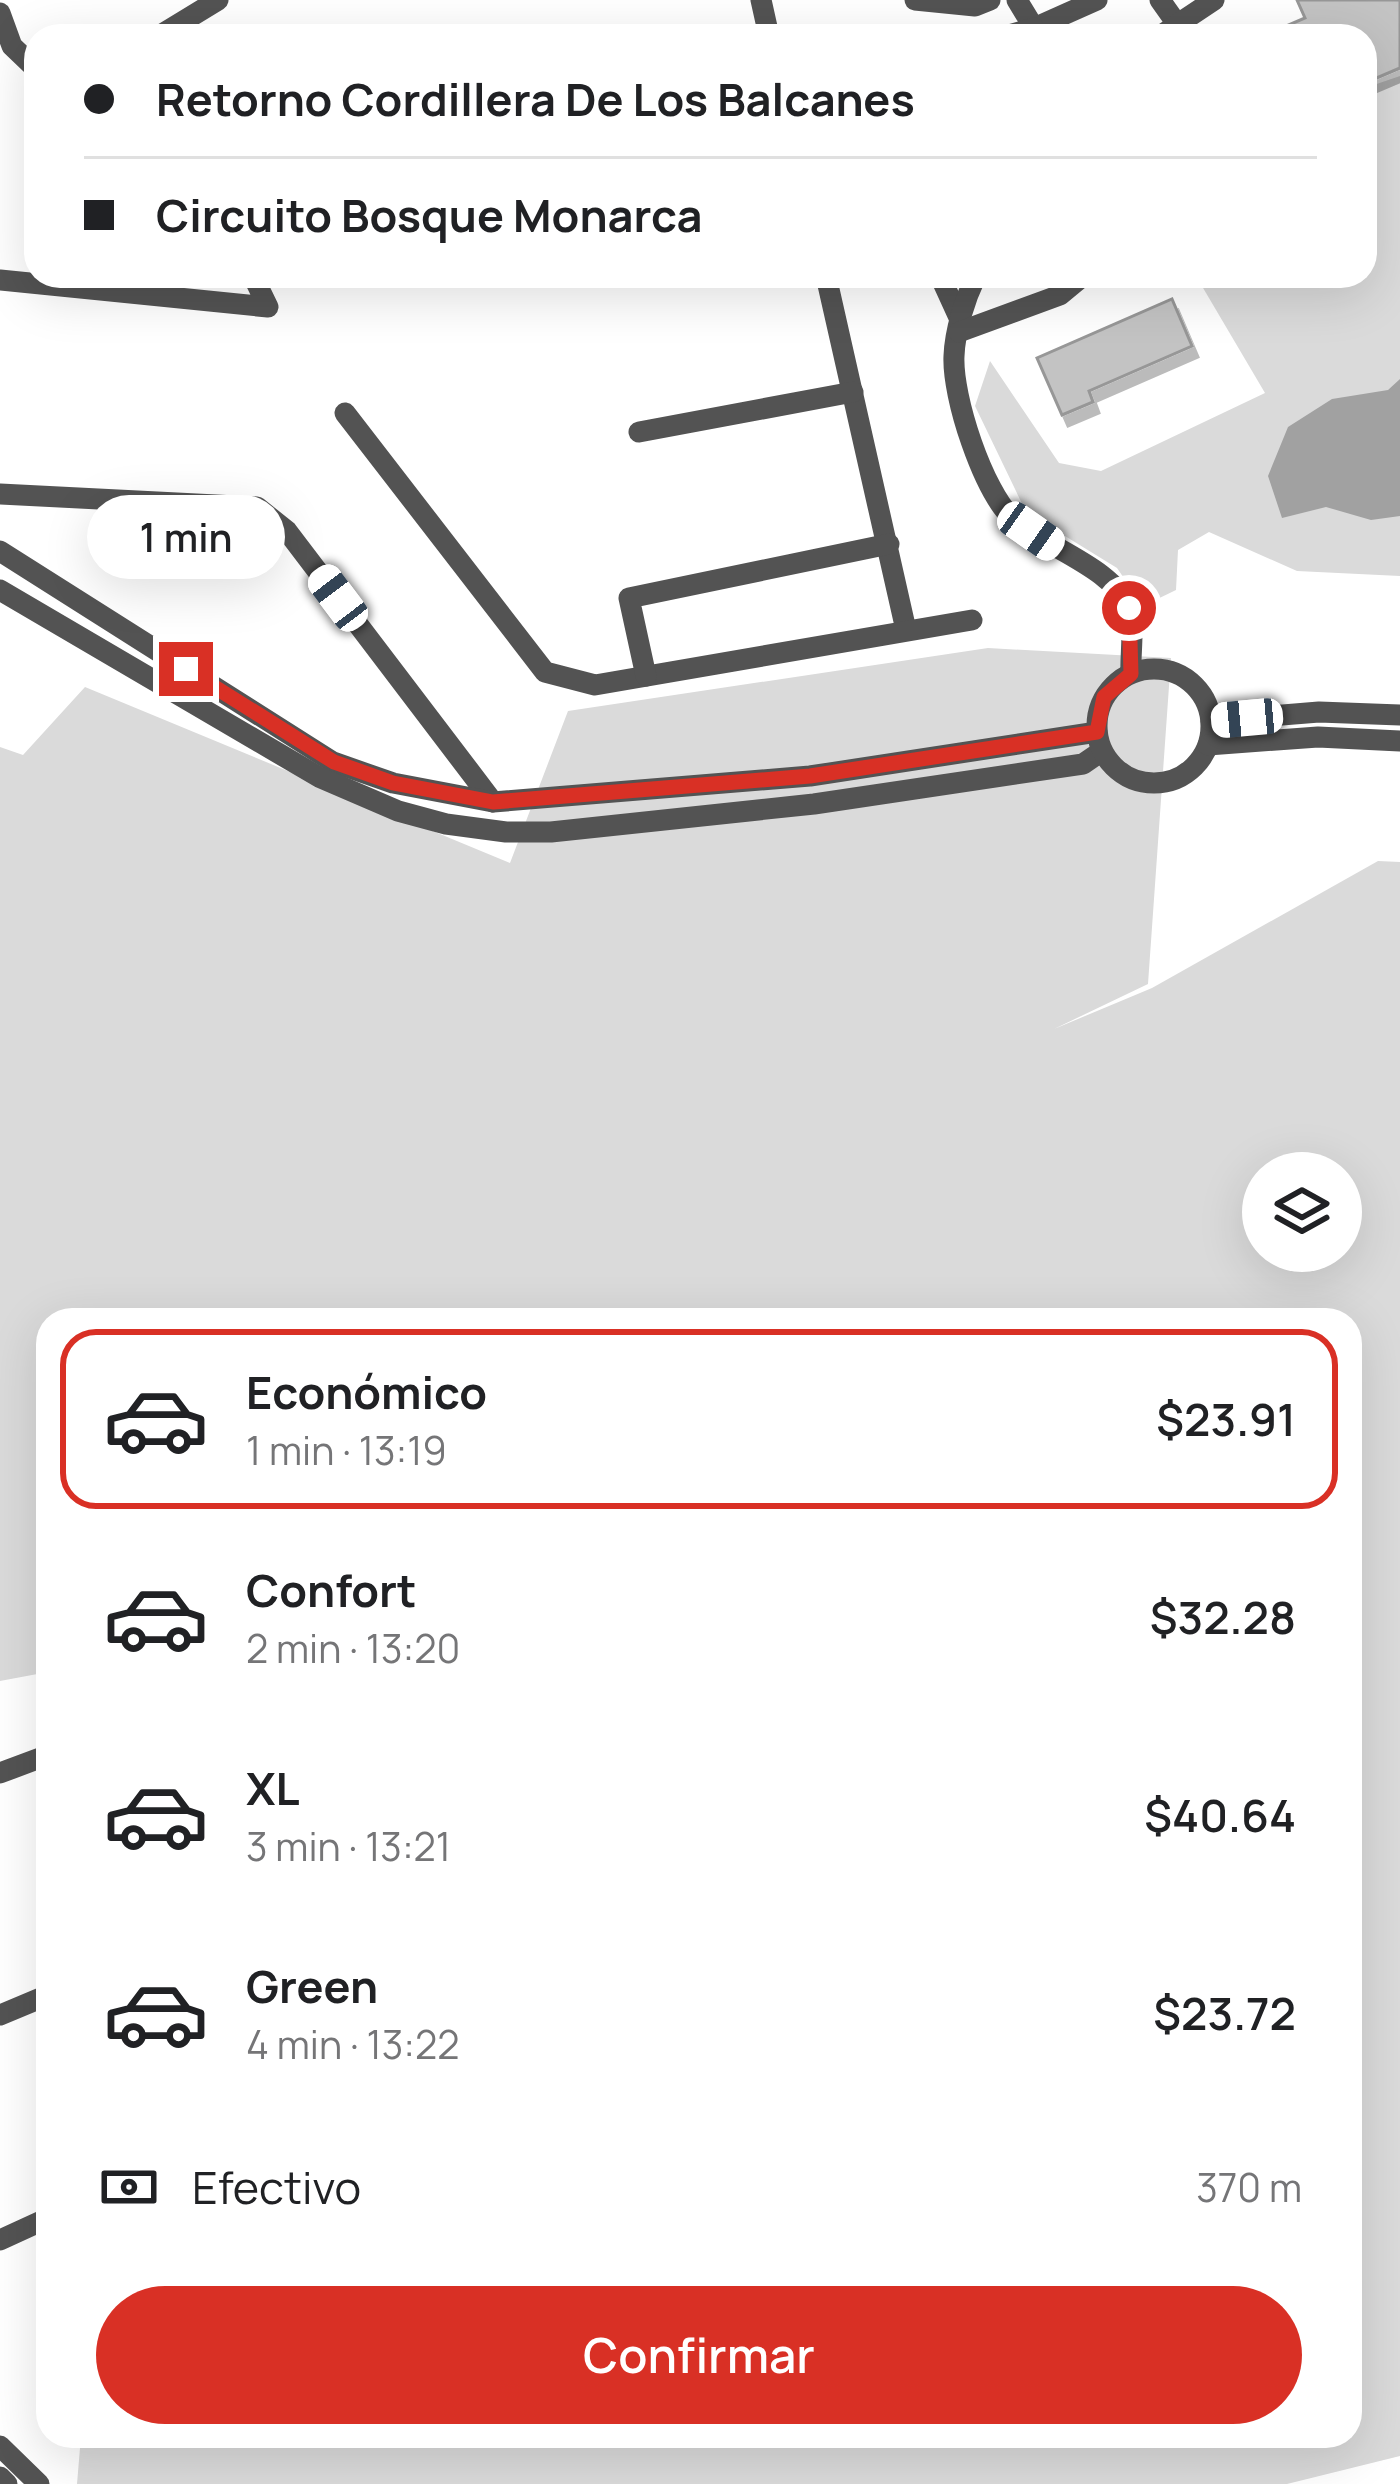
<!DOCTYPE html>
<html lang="es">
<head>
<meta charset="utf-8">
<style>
	:root { --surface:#fff; --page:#f2f2f2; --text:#202124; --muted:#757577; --line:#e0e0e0; --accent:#d93025 }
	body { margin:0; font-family:Manrope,sans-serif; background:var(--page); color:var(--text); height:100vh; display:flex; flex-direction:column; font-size:45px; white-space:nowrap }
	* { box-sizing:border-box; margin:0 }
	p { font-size:39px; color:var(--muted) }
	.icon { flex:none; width:66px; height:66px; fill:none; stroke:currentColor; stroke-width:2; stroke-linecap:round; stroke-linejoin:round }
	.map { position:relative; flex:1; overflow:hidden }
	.sheet { position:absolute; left:36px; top:1308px; width:1326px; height:1140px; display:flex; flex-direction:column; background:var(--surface); border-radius:36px; box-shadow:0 12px 48px #0002 }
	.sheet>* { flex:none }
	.hud { position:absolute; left:24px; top:24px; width:1353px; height:264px; border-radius:36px; box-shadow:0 12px 48px #0002; display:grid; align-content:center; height:264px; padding:0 60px; background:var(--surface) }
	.buttons { position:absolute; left:1242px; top:1152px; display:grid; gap:24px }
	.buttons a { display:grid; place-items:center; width:120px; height:120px; border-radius:50%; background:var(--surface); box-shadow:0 12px 48px #0002; font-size:60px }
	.end { position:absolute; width:54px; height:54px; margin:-27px; border:15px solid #d93025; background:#fff; box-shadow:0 0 0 6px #fff }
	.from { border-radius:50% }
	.bubble { position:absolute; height:84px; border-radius:42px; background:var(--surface); box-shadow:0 12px 48px #0002; font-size:39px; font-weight:600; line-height:84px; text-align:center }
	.car { position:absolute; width:36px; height:72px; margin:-36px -18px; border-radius:15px; box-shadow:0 0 9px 3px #0007; background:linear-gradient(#fff 24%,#345 0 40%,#fff 0 76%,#345 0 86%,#fff 0) }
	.hud b { display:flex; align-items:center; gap:42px; height:114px; font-size:45px }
	.hud b+b { border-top:3px solid var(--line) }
	.hud i { width:30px; height:30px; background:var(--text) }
	ul { padding:21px 0 0; list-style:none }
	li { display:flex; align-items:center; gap:36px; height:180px; margin:0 24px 18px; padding:0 36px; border:6px solid transparent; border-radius:36px }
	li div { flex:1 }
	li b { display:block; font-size:45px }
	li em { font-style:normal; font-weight:600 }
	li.active { border-color:var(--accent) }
	li>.icon { width:108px; height:108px; stroke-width:1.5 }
	.pay { display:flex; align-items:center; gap:30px; height:132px; padding:0 60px; font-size:45px }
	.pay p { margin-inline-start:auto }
	.cta { display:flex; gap:24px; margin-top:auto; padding:24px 60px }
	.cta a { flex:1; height:138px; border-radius:72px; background:var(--accent); color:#fff; font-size:48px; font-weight:600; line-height:138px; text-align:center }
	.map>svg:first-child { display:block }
	.green { fill:#dadada; fill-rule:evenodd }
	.water { fill:#a1a1a1 }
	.building { fill:#c3c3c3; stroke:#979797; stroke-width:3; filter:url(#shadow) }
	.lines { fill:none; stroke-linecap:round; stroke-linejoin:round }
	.minor { stroke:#535353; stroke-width:21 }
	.route { stroke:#d93025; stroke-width:15 }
</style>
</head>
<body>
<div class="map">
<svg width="1400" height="2484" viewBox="0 0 1400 2484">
	<defs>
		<filter id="shadow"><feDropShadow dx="6" dy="11" stdDeviation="0" flood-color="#0004"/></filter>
	</defs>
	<rect width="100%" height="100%" fill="#fff"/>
	<g class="green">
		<polygon points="1400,76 1400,576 1297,571 1209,532 1178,550 1176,590 1143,606 1117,568 1026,512 975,406 990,361 1059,463 1101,471 1265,393 1196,276 1365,276 1365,88"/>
		<path d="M988 648 1171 658 1148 984 1054 1029 1152 988 1378 861 1400 862V2456L1287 2484H77L81 2436H1350V1320H48V1672L0 1681V747L23 755 85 687 510 863 568 711ZM1263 1173H1341V1251H1263Z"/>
	</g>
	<polygon class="water" points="1400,379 1400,516 1371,520 1326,507 1282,518 1268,476 1288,427 1332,399 1388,390"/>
	<g class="building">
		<polygon points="1297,0 1400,0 1400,68 1365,83 1365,36 1263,36 1305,18"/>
		<polygon points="1172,299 1192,346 1089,391 1093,402 1062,415 1037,358"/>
	</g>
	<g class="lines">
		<g class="minor">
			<polyline points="761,0 769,36"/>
			<polyline points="915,0 975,6 990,0"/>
			<polyline points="1017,0 1034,28 1097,0"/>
			<polyline points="1160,0 1177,24"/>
			<polyline points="0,13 12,46 36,69"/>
			<polyline points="159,36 218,0"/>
			<polyline points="1005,36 1034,28 1038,35"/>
			<polyline points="1160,36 1214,0"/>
			<polyline points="634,276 635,276"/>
			<polyline points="826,276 906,630"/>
			<polyline points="940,276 961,322"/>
			<path d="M976 276C965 299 955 330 954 356 952 397 983 491 1013 519 1044 547 1115 568 1129 609 1135 626 1130 655 1131 673"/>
			<polyline points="0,280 268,307 253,276"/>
			<polyline points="959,332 1060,295 1083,276"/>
			<polyline points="345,413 545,672 595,685 972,620"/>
			<polyline points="639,432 853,392"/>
			<polyline points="0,494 257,507 287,531 493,802"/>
			<polyline points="0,551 333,762 393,783 493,802 810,776 1097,732"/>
			<polyline points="0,590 319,777 398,811 446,824 506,832 551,832 814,804 1083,764 1102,751"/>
			<circle cx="1154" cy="726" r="57"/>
			<polyline points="646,676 629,598 889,544"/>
			<polyline points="1211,721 1319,712 1400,715"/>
			<polyline points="1208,745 1318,737 1400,741"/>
			<polyline points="0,1773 48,1755"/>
			<polyline points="0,2015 48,1995"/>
			<polyline points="0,2240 48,2218"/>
			<polyline points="0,2446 39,2484"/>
			<polyline points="0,2477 7,2484"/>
		</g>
	</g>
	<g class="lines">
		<polyline class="route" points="186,669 334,762 393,783 493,802 810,776 1097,732 1104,697 1131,674 1129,608"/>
	</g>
</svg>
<div class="buttons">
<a><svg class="icon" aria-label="layers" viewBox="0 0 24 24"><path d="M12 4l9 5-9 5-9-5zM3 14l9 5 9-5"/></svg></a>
</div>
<i class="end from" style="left:1129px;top:608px"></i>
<i class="end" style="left:186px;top:669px"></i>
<div class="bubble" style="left:87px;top:495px;width:198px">1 min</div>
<i class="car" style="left:1031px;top:531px;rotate:125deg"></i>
<i class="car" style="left:338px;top:598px;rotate:323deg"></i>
<i class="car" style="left:1247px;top:718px;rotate:265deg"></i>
<div class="hud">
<b><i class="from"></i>Retorno Cordillera De Los Balcanes</b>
<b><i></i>Circuito Bosque Monarca</b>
</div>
<section class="sheet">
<ul>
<li class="active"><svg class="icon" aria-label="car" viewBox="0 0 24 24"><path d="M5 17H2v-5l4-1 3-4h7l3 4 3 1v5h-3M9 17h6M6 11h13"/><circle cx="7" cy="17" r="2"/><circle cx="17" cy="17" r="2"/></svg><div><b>Económico</b><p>1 min · 13:19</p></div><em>$23.91</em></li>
<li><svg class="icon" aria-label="car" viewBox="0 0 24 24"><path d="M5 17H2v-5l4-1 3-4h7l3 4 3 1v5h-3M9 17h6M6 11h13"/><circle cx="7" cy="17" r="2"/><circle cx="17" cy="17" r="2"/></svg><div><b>Confort</b><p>2 min · 13:20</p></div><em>$32.28</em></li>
<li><svg class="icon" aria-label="car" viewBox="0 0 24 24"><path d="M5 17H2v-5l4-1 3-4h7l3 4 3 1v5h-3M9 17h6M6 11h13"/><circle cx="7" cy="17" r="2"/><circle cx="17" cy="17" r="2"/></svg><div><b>XL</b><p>3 min · 13:21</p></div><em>$40.64</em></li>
<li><svg class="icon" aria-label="car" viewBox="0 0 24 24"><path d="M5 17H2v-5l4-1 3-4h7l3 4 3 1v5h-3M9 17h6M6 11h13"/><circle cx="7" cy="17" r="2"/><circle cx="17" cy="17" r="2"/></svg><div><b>Green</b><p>4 min · 13:22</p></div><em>$23.72</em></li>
</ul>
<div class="pay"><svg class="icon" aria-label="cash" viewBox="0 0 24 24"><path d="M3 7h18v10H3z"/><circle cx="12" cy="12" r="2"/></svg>Efectivo<p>370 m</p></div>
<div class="cta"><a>Confirmar</a></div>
</section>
</div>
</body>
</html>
